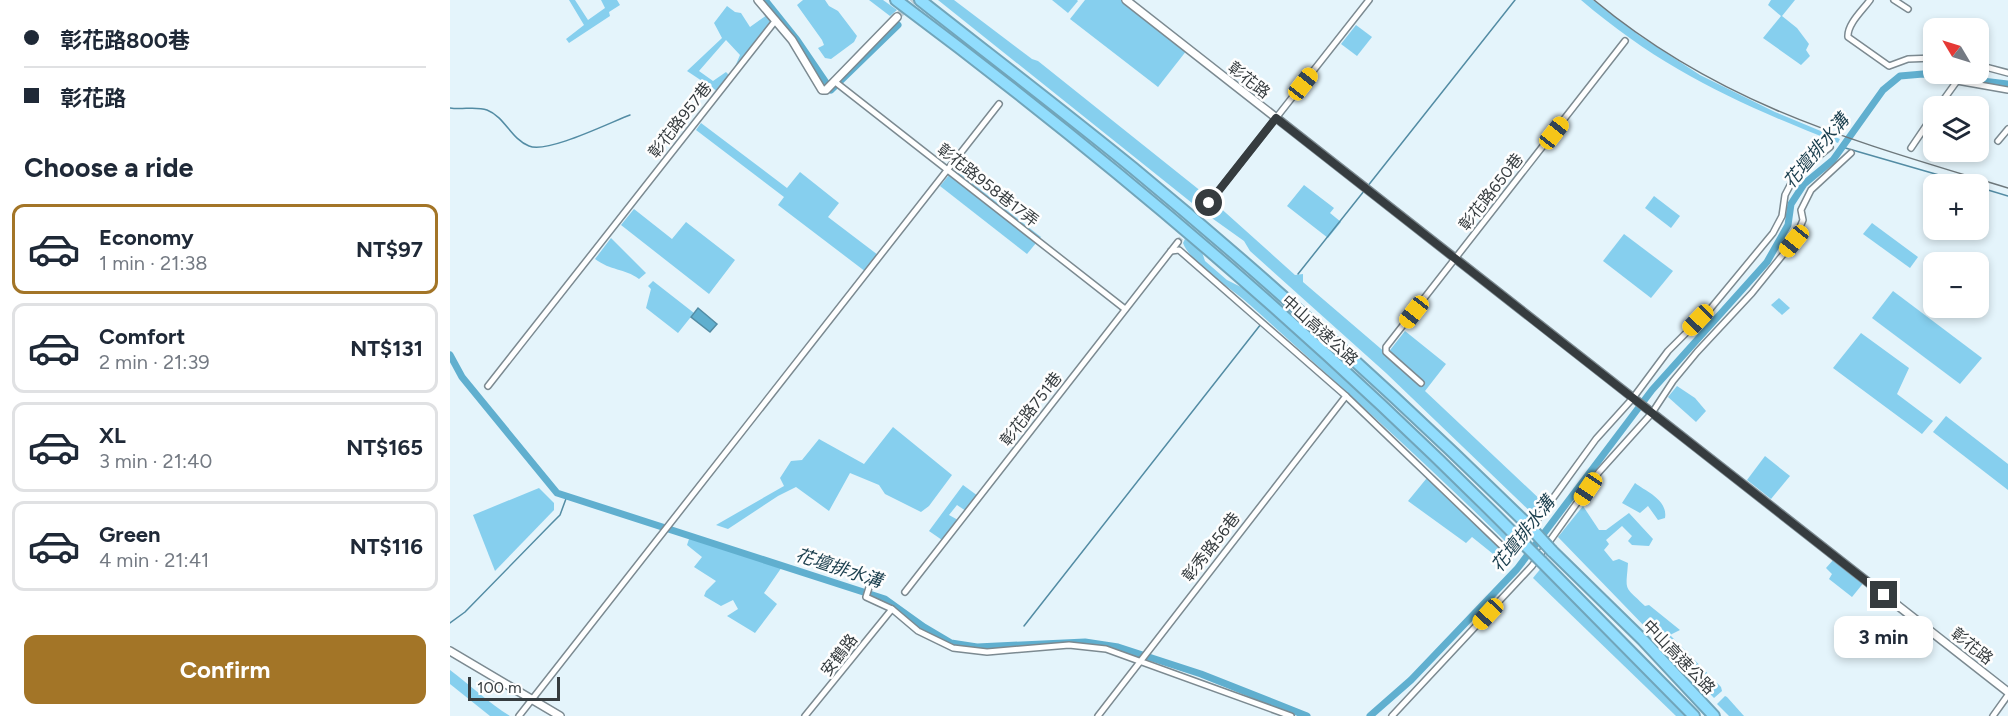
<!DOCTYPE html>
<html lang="en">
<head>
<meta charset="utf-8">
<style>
	:root { --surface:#fff; --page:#f2f2f3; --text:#1f2937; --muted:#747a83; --line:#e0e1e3; --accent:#a37527 }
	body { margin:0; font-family:Figtree,"Noto Sans TC",sans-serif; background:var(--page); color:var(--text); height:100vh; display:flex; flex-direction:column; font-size:22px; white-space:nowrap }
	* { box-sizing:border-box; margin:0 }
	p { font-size:20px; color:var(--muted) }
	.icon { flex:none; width:33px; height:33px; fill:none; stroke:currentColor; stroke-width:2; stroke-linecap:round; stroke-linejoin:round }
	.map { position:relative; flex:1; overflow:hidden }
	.panel { display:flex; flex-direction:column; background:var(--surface); width:450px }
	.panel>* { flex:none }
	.guide { display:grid; align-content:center; height:132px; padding:0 24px; background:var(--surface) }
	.needle { width:39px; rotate:308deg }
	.buttons { position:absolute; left:1473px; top:18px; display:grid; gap:12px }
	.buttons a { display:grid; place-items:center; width:66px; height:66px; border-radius:12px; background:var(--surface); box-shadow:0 3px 9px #0003; font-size:30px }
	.scale { position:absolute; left:18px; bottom:15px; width:92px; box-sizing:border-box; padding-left:6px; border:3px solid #363c3f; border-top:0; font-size:16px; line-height:21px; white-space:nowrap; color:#363c3f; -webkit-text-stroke:4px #fefefe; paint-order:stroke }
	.end { position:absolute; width:27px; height:27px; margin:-14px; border:8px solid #363c3f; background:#fff; box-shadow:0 0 0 3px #fff }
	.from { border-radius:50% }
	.bubble { position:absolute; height:42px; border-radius:12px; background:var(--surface); box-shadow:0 3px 9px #0003; font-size:20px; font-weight:700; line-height:42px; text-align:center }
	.car { position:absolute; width:18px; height:36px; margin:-18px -9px; border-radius:8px; box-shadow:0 0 4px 2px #0007; background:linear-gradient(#f5c518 24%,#345 0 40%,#f5c518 0 76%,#345 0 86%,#f5c518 0) }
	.guide b { display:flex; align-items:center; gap:21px; height:57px; font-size:22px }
	.guide b+b { border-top:2px solid var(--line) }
	.guide i { width:15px; height:15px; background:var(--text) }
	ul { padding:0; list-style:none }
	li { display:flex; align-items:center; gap:18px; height:90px; margin:0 12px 9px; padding:0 12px; border:3px solid var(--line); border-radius:12px }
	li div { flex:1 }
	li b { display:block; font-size:22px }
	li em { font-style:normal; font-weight:700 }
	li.on { border-color:var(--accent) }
	li>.icon { width:54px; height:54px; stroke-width:1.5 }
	h2 { padding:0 24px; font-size:27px; line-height:72px }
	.primary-button { display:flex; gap:12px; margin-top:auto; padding:12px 24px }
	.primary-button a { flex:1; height:69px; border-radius:12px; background:var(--accent); color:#fff; font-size:24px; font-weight:700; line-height:69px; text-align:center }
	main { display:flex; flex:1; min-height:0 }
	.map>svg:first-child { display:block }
	.green { fill:#86cfee }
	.water { fill:#60afcf; stroke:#538ca4; stroke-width:1.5 }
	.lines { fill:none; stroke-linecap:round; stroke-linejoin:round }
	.stream { stroke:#538ca4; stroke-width:1.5 }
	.canal { stroke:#60afcf; stroke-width:7 }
	.minor-tunnel { stroke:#c1cfd5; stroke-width:5; stroke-dasharray:5 2.5; stroke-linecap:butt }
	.tertiary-tunnel { stroke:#c1cfd5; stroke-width:7; stroke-dasharray:7 3.5; stroke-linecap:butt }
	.minor-casing { stroke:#7c8a91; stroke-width:8 }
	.tertiary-casing { stroke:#7c8a91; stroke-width:10 }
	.motorway-casing { stroke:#71a5ba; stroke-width:14 }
	.minor { stroke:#fff; stroke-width:5 }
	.tertiary { stroke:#fff; stroke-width:7 }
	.motorway { stroke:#91ddfd; stroke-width:10 }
	.rail { stroke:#6e787c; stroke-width:1.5 }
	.motorway-bridge-casing { stroke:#71a5ba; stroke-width:14; stroke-linecap:butt }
	.motorway-bridge { stroke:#91ddfd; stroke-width:10 }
	.route { stroke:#363c3f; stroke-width:8 }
	.labels { text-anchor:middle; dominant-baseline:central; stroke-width:5; stroke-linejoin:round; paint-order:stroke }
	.street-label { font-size:16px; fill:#363c3f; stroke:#fefefe }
	.water-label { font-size:18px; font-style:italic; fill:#1a3e4d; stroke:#fefefe }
</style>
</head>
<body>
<main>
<section class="panel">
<div class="guide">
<b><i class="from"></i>彰花路800巷</b>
<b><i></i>彰花路</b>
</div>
<h2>Choose a ride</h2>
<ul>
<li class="on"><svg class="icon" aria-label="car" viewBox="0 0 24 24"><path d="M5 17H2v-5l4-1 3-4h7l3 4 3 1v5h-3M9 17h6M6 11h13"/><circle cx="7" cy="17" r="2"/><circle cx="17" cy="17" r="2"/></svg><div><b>Economy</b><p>1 min · 21:38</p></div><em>NT$97</em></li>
<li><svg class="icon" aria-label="car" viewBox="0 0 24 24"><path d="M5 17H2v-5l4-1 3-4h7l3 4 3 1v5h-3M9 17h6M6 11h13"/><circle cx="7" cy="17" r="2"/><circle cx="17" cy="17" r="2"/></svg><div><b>Comfort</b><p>2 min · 21:39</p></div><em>NT$131</em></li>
<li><svg class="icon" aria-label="car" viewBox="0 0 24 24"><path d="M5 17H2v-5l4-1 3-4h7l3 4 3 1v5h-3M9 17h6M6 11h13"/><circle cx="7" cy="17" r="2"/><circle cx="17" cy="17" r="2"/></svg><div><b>XL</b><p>3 min · 21:40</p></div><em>NT$165</em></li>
<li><svg class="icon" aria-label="car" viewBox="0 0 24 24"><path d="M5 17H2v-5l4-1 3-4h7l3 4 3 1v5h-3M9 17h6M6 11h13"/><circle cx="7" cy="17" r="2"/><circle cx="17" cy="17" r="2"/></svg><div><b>Green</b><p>4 min · 21:41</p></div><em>NT$116</em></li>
</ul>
<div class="primary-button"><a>Confirm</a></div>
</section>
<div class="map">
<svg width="1558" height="716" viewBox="0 0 1558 716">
	<rect width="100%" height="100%" fill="#e4f4fb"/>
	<g class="green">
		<polygon points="119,0 125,0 138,20 155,8 151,0 167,0 170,5 159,12 160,16 119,43 116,39 134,25"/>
		<polygon points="353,0 375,0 379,6 388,11 407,36 404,42 381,59 375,58 368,48 374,45 372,40 347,5"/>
		<polygon points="419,0 433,0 447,10 440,16"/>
		<polygon points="488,0 504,0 582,59 588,61 757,196 845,275 853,274 853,282 937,354 955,331 996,364 975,391 1096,505 1086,517 936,373 800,251 794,241 752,211"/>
		<polygon points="602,0 627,0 628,1 618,13"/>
		<polygon points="635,0 674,0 737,50 708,87 620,19"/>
		<path d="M1131 0H1143L1190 36 1250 75 1325 112 1390 139 1388 143C1289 104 1213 70 1131 0Z"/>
		<polygon points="1321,0 1345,0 1332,16 1347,28 1359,44 1356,50 1360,56 1351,65 1313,38 1331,16 1318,5"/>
		<polygon points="277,6 285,12 291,13 300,27 317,15 322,18 322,22 284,69 290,55 276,40 249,71 263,81 276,72 279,75 267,91 237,71 272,38 264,23"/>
		<polygon points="906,25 922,37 907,56 891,44"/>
		<polygon points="251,123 337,188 350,172 389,203 378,217 428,255 416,272 328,205 334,197 246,130"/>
		<polygon points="504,169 591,237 577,254 490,186"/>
		<polygon points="854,185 884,208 880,213 891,222 878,238 837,206"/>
		<polygon points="1204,196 1230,216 1221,228 1195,208"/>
		<polygon points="184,209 222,239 236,222 285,260 259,294 171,225"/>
		<polygon points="1422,223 1468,257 1460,268 1413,234"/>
		<polygon points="1174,234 1223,271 1201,298 1153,261"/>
		<path d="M161 238 196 273 189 279C174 268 161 271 145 259Z"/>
		<path d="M735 239 752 252 755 261 777 280 795 289 879 364 1062 537 1056 542C973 460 887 383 800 305 783 289 741 264 733 243Z"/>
		<polygon points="203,281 244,313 228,333 196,308 201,289 198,286"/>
		<polygon points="1443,291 1532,358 1510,384 1422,318"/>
		<polygon points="1329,298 1340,308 1332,315 1321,305"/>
		<polygon points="1411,333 1459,368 1447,394 1483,421 1472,434 1383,368"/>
		<polygon points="1227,386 1245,398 1256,411 1246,422 1218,397"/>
		<polygon points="1496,416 1558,464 1558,490 1483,432"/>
		<polygon points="443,427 502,475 479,506 471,512 435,494 429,485 400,473 379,511 346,487 328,496 278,529 266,525 334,486 330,478 341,461 352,460 369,439 414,464"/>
		<polygon points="1315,456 1340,476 1321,499 1297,480"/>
		<polygon points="981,473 1047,535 1060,552 1053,562 1022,537 1016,543 958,501"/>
		<path d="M1185 483C1197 492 1218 500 1215 518L1208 520 1198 506 1190 513 1172 503Z"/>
		<polygon points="513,485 528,496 516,511 507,505 499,515 508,520 492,540 479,531"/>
		<polygon points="89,488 104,503 104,510 45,571 23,515"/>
		<path d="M1133 506 1149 530H1156L1179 513 1203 539 1199 546 1182 545 1178 541 1182 536 1172 526 1156 540 1159 544 1154 550 1163 561 1169 559 1178 563C1176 592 1173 585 1195 606L1199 605 1230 630 1220 635 1271 687 1272 691 1264 698 1108 537Z"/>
		<polygon points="240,536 334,564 314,593 327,604 305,633 277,616 288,609 283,600 271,606 254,596 256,591 266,581 244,567 252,557 237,545"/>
		<polygon points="1384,559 1415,581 1402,597 1379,579 1382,574 1376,568"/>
		<polygon points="1092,567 1236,716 1226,716 1083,578"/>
		<path d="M0 670C20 685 39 703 60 716H40L0 684Z"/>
		<polygon points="1275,696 1277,697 1294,716 1279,716 1267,704"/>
	</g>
	<polygon class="water" points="248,308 267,324 260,332 241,317"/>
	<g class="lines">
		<g class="stream">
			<path d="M0 108C12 110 26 106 37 110 55 117 61 139 79 146 97 154 161 122 180 115"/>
			<polyline points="1392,147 1520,184"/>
			<polyline points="917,187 1065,0"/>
			<polyline points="1528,187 1558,196"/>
			<polyline points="848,274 914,191"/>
			<polyline points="0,623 15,612 101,524 110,515 117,496"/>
			<polyline points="574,626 811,324"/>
		</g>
		<g class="canal">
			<polyline points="315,0 347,40 381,90 448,25"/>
			<polyline points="0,355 12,377 107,493 435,599 474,627 501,643 527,647 635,642 668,647 751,674 857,716"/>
			<polyline points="920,716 961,680 1067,569 1202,390 1317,262 1338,225 1341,204 1354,184 1383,160 1433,90 1450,76 1473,74 1558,84"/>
		</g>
		<polyline class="minor-tunnel" points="728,242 759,203"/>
		<polyline class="tertiary-tunnel" points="447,17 464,0"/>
		<g class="minor-casing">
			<g id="minor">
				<path d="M1420 0C1413 10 1397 24 1398 37L1439 66 1458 59 1484 58"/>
				<polyline points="1444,0 1458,9"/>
				<polyline points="1528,65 1558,73"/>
				<polyline points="384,81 675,309"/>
				<polyline points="1507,81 1558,90"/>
				<polyline points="1489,106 1507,81 1508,74"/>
				<polyline points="1548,141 1558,129"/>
				<polyline points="1461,148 1484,114"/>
				<polyline points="759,203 919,0"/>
				<polyline points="721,251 729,250 896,396 1051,545 1065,551"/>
				<polyline points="971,383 936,352 936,347 1175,41"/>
				<polyline points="38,386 326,20"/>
				<polyline points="1066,549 1146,439 1183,398 1218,351 1261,308 1323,233 1332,216 1335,195 1346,174 1380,147"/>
				<polyline points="422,578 416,597 442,609 468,631 503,648 537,652 619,645 656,649 841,716"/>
				<polyline points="455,592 728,242"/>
				<polyline points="69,716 549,104"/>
				<polyline points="355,716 442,609"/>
				<polyline points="648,716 896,396"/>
				<polyline points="942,716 1082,566 1149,472 1202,413 1223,381 1247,352 1302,293 1344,241 1353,220 1351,210 1361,190 1401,153"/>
				<polyline points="1543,716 1558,695"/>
			</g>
		</g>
		<g class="tertiary-casing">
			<g id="tertiary">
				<polyline points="308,0 342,40 372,90 376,90 447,17"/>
				<polyline points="676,0 1558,692"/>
				<polyline points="0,651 110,716"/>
			</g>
		</g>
		<g class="motorway-casing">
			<g id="motorway">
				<path d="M446 0C666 164 876 344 1069 539"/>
				<path d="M470 0C541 56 613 111 683 168 821 282 953 402 1080 527"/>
				<polyline points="1102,551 1193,640 1264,716"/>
				<polyline points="1092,562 1244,716"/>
			</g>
		</g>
		<use href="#minor" class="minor"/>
		<use href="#tertiary" class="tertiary"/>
		<use href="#motorway" class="motorway"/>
		<path class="rail" d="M1144 0C1271 106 1404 141 1558 188"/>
		<g class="motorway-bridge-casing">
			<g id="motorway-bridge">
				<polyline points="1080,527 1102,551"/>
				<polyline points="1069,539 1092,562"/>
			</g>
		</g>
		<use href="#motorway-bridge" class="motorway-bridge"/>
	</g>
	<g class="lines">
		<polyline class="route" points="759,203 826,118 1434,595"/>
	</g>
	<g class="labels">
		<g class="street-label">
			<text transform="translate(799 80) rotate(38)">彰花路</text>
			<text transform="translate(230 120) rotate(-52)">彰花路957巷</text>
			<text transform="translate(538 185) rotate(38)">彰花路958巷17弄</text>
			<text transform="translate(1041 192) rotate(-52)">彰花路650巷</text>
			<text transform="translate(870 330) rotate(42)">中山高速公路</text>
			<text transform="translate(581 409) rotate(-52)">彰花路751巷</text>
			<text transform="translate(761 547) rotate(-52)">彰秀路56巷</text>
			<text transform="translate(1522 646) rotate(38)">彰花路</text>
			<text transform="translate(389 655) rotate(-52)">安鶴路</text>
			<text transform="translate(1229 657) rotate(46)">中山高速公路</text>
		</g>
		<g class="water-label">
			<text transform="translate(1366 151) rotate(-50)">花壇排水溝</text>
			<text transform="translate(1073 534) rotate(-52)">花壇排水溝</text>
			<text transform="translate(389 568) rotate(18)">花壇排水溝</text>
		</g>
	</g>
</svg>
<div class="buttons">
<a><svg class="needle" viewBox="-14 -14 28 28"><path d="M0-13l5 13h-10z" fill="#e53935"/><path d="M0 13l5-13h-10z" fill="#747a83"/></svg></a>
<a><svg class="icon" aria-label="layers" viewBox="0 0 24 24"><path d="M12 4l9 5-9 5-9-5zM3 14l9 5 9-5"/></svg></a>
<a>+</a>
<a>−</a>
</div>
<div class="scale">100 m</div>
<i class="end from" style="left:759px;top:203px"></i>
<i class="end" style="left:1434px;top:595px"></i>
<div class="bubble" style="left:1384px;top:616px;width:99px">3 min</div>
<i class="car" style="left:853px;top:84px;rotate:38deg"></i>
<i class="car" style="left:1104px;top:133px;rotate:38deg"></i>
<i class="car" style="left:1344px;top:241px;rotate:219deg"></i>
<i class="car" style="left:964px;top:312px;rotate:218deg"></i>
<i class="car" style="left:1248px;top:320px;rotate:224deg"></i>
<i class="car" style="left:1138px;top:489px;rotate:214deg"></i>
<i class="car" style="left:1038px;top:614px;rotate:223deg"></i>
</div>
</main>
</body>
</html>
